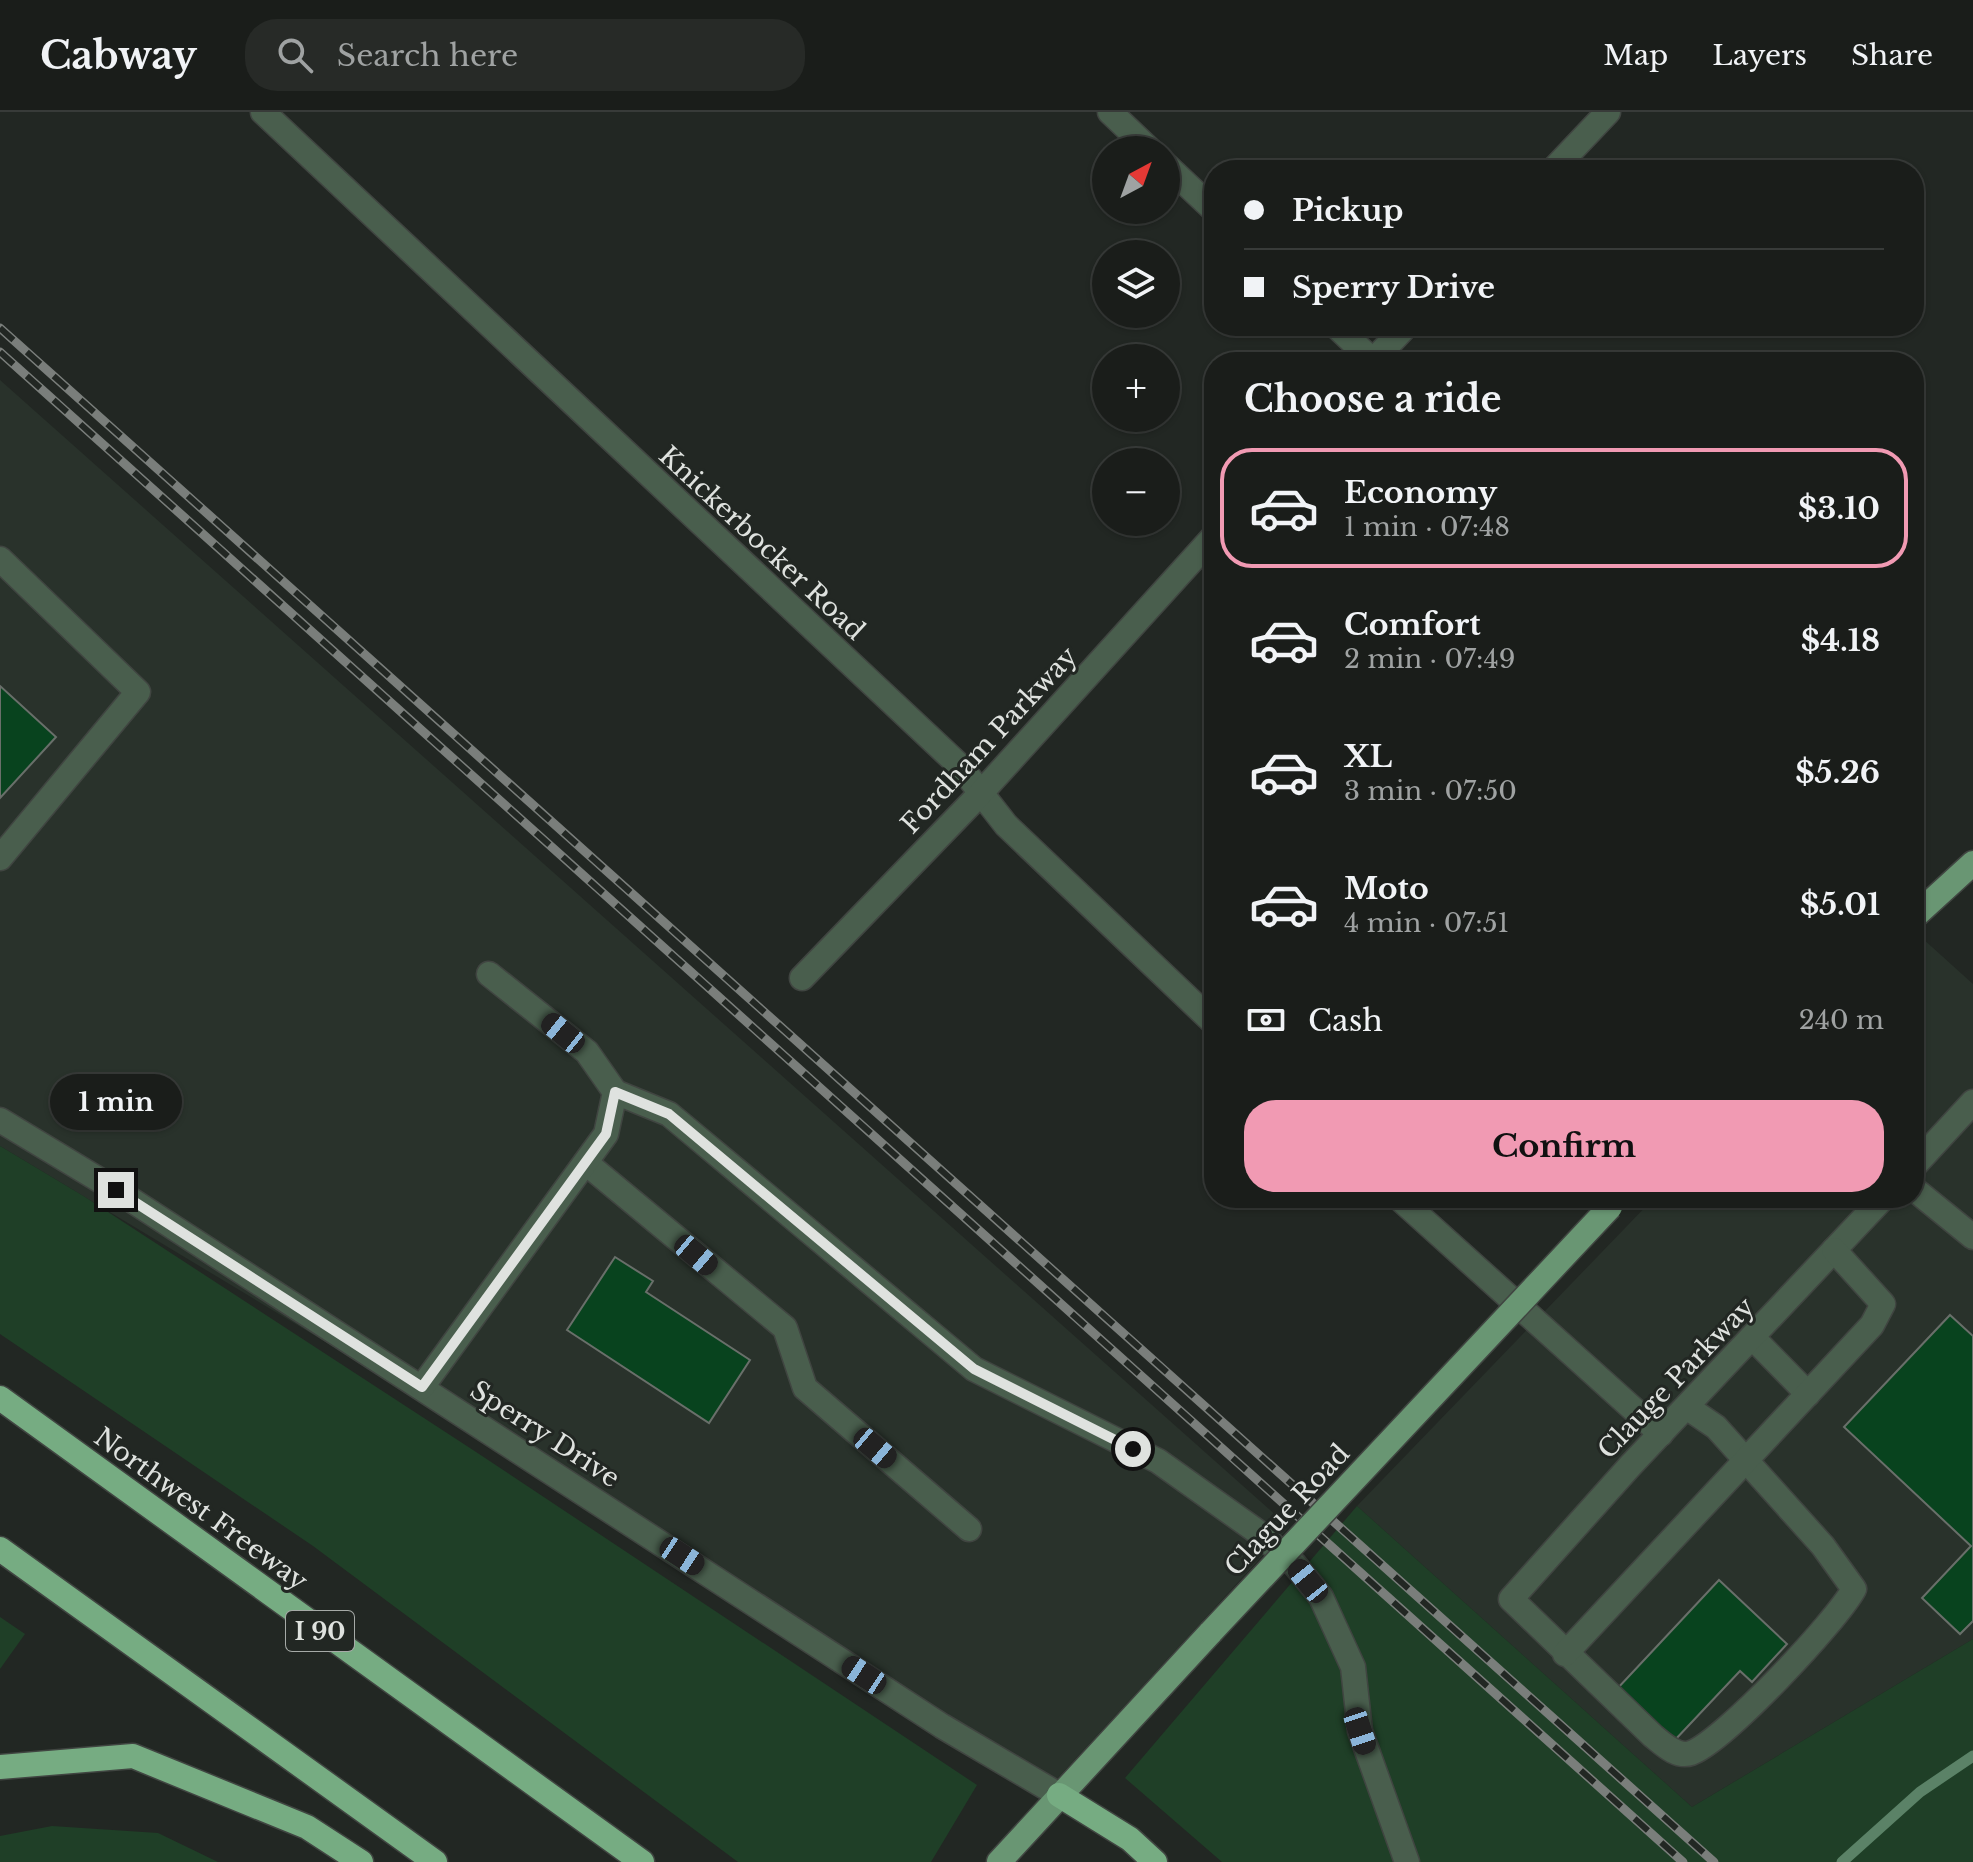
<!DOCTYPE html>
<html lang="en">
<head>
<meta charset="utf-8">
<style>
	:root { --surface:#1a1d1a; --page:#272a27; --text:#f1f3f6; --muted:#9fa2a2; --line:#383b39; --accent:#f19ab3 }
	body { margin:0; font-family:"Libre Baskerville",serif; background:var(--page); color:var(--text); height:100vh; display:flex; flex-direction:column; font-size:30px; white-space:nowrap }
	* { box-sizing:border-box; margin:0 }
	p { font-size:26px; color:var(--muted) }
	.icon { flex:none; width:44px; height:44px; fill:none; stroke:currentColor; stroke-width:2; stroke-linecap:round; stroke-linejoin:round }
	.map { position:relative; flex:1; overflow:hidden }
	.panel { position:absolute; left:1204px; top:240px; width:720px; height:856px; display:flex; flex-direction:column; background:var(--surface); border-radius:32px; box-shadow:0 2px 6px #0004,0 0 0 2px var(--line) }
	.panel>* { flex:none }
	.guide { position:absolute; left:1204px; top:48px; width:720px; height:176px; border-radius:32px; box-shadow:0 2px 6px #0004,0 0 0 2px var(--line); display:grid; align-content:center; height:176px; padding:0 40px; background:var(--surface) }
	.needle { width:52px; rotate:41deg }
	.controls { position:absolute; left:1092px; top:24px; display:grid; gap:16px }
	.controls a { display:grid; place-items:center; width:88px; height:88px; border-radius:50%; background:var(--surface); box-shadow:0 2px 6px #0004,0 0 0 2px var(--line); font-size:40px }
	.end { position:absolute; width:36px; height:36px; margin:-18px; border:10px solid #dfe2df; background:#111; box-shadow:0 0 0 4px #111 }
	.from { border-radius:50% }
	.bubble { position:absolute; height:56px; border-radius:28px; background:var(--surface); box-shadow:0 2px 6px #0004,0 0 0 2px var(--line); font-size:26px; font-weight:800; line-height:56px; text-align:center }
	.car { position:absolute; width:24px; height:48px; margin:-24px -12px; border-radius:10px; box-shadow:0 0 6px 2px #0007; background:linear-gradient(#222 24%,#8ab4d8 0 40%,#222 0 76%,#8ab4d8 0 86%,#222 0) }
	.guide b { display:flex; align-items:center; gap:28px; height:76px; font-size:30px }
	.guide b+b { border-top:2px solid var(--line) }
	.guide i { width:20px; height:20px; background:var(--text) }
	ul { padding:0; list-style:none }
	li { display:flex; align-items:center; gap:24px; height:120px; margin:0 16px 12px; padding:0 24px; border:4px solid transparent; border-radius:32px }
	li div { flex:1 }
	li b { display:block; font-size:30px }
	li em { font-style:normal; font-weight:800 }
	li.current { border-color:var(--accent) }
	li>.icon { width:72px; height:72px; stroke-width:1.5 }
	h2 { padding:0 40px; font-size:36px; line-height:96px }
	.pay { display:flex; align-items:center; gap:20px; height:88px; padding:0 40px; font-size:30px }
	.pay p { margin-inline-start:auto }
	.cta { display:flex; gap:16px; margin-top:auto; padding:16px 40px }
	.cta a { flex:1; height:92px; border-radius:32px; background:var(--accent); color:#111; font-size:32px; font-weight:800; line-height:92px; text-align:center }
	header { display:flex; align-items:center; gap:48px; box-sizing:border-box; height:112px; padding:0 40px; background:var(--surface); border-bottom:2px solid var(--line) }
	header strong { font-size:38px }
	nav { display:flex; gap:44px; margin-inline-start:auto; font-size:28px }
	.search { width:560px; height:72px; background:var(--page); display:flex; align-items:center; gap:20px; box-sizing:border-box; padding:0 28px; border-radius:32px; color:var(--muted); font-size:30px }
	.map>svg:first-child { display:block }
	.built { fill:#29322b }
	.green { fill:#1f3f27 }
	.lines { fill:none; stroke-linecap:round; stroke-linejoin:round }
	.stream { stroke:#5b8267; stroke-width:11 }
	.building { fill:#08431e; stroke:#696f6a; stroke-width:2 }
	.minor-casing { stroke:#404541; stroke-width:27 }
	.major-casing { stroke:#404541; stroke-width:27 }
	.highway-casing { stroke:#404541; stroke-width:27 }
	.minor { stroke:#495e4d; stroke-width:24 }
	.major { stroke:#699673; stroke-width:24 }
	.highway { stroke:#76ac82; stroke-width:24 }
	.rail-casing { stroke:#7a7e7b; stroke-width:9 }
	.rail { stroke:#222723; stroke-width:6; stroke-dasharray:18; stroke-linecap:butt }
	.major-bridge-casing { stroke:#404541; stroke-width:27; stroke-linecap:butt }
	.major-bridge { stroke:#699673; stroke-width:24 }
	.route { stroke:#dfe2df; stroke-width:10 }
	.labels { text-anchor:middle; dominant-baseline:central; stroke-width:6; stroke-linejoin:round; paint-order:stroke }
	.shield { fill:#222723; stroke:#a6aaa7; stroke-width:2 }
	.shield-label { font-size:24px; font-weight:bold; fill:#dfe2df }
	.street-label { font-size:26px; fill:#dfe2df; stroke:#222723 }
</style>
</head>
<body>
<header>
<strong>Cabway</strong>
<div class="search"><svg class="icon" aria-label="search" viewBox="0 0 24 24"><circle cx="10" cy="10" r="6"/><path d="M15 15l6 6"/></svg>Search here</div>
<nav><a>Map</a><a>Layers</a><a>Share</a></nav>
</header>
<div class="map">
<svg width="1973" height="1750" viewBox="0 0 1973 1750">
	<rect width="100%" height="100%" fill="#222723"/>
	<g class="built">
		<polygon points="0,268 1289,1415 1055,1669 0,1034"/>
		<polygon points="1922,826 1973,872 1973,1527 1692,1695 1357,1394 1654,1086 1914,1086 1914,833"/>
	</g>
	<g class="green">
		<polygon points="0,1034 85,1085 473,1338 977,1673 931,1750 738,1750 313,1434 0,1222"/>
		<polygon points="1357,1394 1692,1695 1973,1527 1973,1750 1222,1750 1125,1666"/>
		<polygon points="0,1505 25,1522 0,1557"/>
		<polygon points="52,1714 158,1721 218,1750 0,1750 0,1724"/>
	</g>
	<g class="lines">
		<polyline class="stream" points="1842,1750 1920,1680 1973,1644"/>
	</g>
	<g class="building">
		<polygon points="0,574 56,625 0,686"/>
		<polygon points="615,1145 653,1169 646,1180 750,1248 709,1311 567,1218"/>
		<polygon points="1950,1203 1973,1224 1973,1509 1960,1522 1922,1486 1971,1434 1844,1315"/>
		<polygon points="1719,1468 1787,1532 1752,1570 1740,1559 1673,1630 1616,1578"/>
	</g>
	<g class="lines">
		<g class="minor-casing">
			<g id="minor">
				<polyline points="263,0 960,654 1006,713 1214,911"/>
				<polyline points="1110,0 1150,38"/>
				<polyline points="1166,53 1214,98"/>
				<polyline points="1553,58 1608,0"/>
				<polyline points="1336,214 1374,250"/>
				<polyline points="1372,250 1406,214"/>
				<polyline points="0,447 138,580 0,746"/>
				<polyline points="802,866 980,682 1214,424"/>
				<polyline points="615,980 669,1002 974,1257 1158,1349 1255,1418 1295,1453 1321,1485 1353,1555 1360,1619 1407,1750"/>
				<polyline points="0,1008 116,1078 942,1614 1059,1683"/>
				<polyline points="586,1051 785,1216 805,1276 969,1417"/>
				<polyline points="1914,1054 1973,990"/>
				<polyline points="1914,1077 1973,1125"/>
				<polyline points="1399,1086 1661,1322"/>
				<polyline points="1754,1227 1808,1282"/>
				<polyline points="422,1275 606,1022 615,980 587,940 489,862"/>
				<path d="M1688 1296 1716 1315 1823 1434 1854 1477C1836 1510 1724 1629 1691 1641 1677 1646 1663 1632 1653 1624L1511 1487 1630 1354 1883 1086"/>
				<polyline points="1565,1542 1872,1213 1883,1192 1834,1138"/>
			</g>
		</g>
		<g class="major-casing">
			<g id="major">
				<polyline points="1914,805 1973,751"/>
				<polyline points="999,1750 1211,1520"/>
			</g>
		</g>
		<g class="highway-casing">
			<g id="highway">
				<polyline points="0,1286 642,1750"/>
				<polyline points="0,1437 435,1750"/>
				<polyline points="0,1655 133,1644 307,1715 361,1750"/>
				<polyline points="1059,1683 1130,1727 1155,1750"/>
			</g>
		</g>
		<use href="#minor" class="minor"/>
		<use href="#major" class="major"/>
		<use href="#highway" class="highway"/>
		<g class="rail-casing">
			<g id="rail">
				<polyline points="0,216 1714,1750"/>
				<polyline points="0,240 1683,1750"/>
			</g>
		</g>
		<use href="#rail" class="rail"/>
		<g class="major-bridge-casing">
			<polyline id="major-bridge" points="1211,1520 1610,1095"/>
		</g>
		<use href="#major-bridge" class="major-bridge"/>
	</g>
	<g class="lines">
		<polyline class="route" points="116,1078 422,1275 606,1022 615,980 669,1002 974,1257 1133,1337"/>
	</g>
	<g class="labels">
		<rect class="shield" x="286" y="1499" width="68" height="40" rx="6"/>
		<g class="shield-label">
			<text x="320" y="1519">I 90</text>
		</g>
		<g class="street-label">
			<text transform="translate(762 431) rotate(43)">Knickerbocker Road</text>
			<text transform="translate(989 628) rotate(-47)">Fordham Parkway</text>
			<text transform="translate(1676 1266) rotate(-46)">Clauge Parkway</text>
			<text transform="translate(545 1322) rotate(33)">Sperry Drive</text>
			<text transform="translate(201 1397) rotate(36)">Northwest Freeway</text>
			<text transform="translate(1287 1398) rotate(-47)">Clague Road</text>
		</g>
	</g>
</svg>
<div class="controls">
<a><svg class="needle" viewBox="-14 -14 28 28"><path d="M0-13l5 13h-10z" fill="#e53935"/><path d="M0 13l5-13h-10z" fill="#9fa2a2"/></svg></a>
<a><svg class="icon" aria-label="layers" viewBox="0 0 24 24"><path d="M12 4l9 5-9 5-9-5zM3 14l9 5 9-5"/></svg></a>
<a>+</a>
<a>−</a>
</div>
<i class="end from" style="left:1133px;top:1337px"></i>
<i class="end" style="left:116px;top:1078px"></i>
<div class="bubble" style="left:50px;top:962px;width:132px">1 min</div>
<i class="car" style="left:563px;top:921px;rotate:309deg"></i>
<i class="car" style="left:696px;top:1143px;rotate:130deg"></i>
<i class="car" style="left:875px;top:1336px;rotate:130deg"></i>
<i class="car" style="left:682px;top:1444px;rotate:123deg"></i>
<i class="car" style="left:1308px;top:1469px;rotate:321deg"></i>
<i class="car" style="left:864px;top:1563px;rotate:303deg"></i>
<i class="car" style="left:1360px;top:1619px;rotate:162deg"></i>
<div class="guide">
<b><i class="from"></i>Pickup</b>
<b><i></i>Sperry Drive</b>
</div>
<section class="panel">
<h2>Choose a ride</h2>
<ul>
<li class="current"><svg class="icon" aria-label="car" viewBox="0 0 24 24"><path d="M5 17H2v-5l4-1 3-4h7l3 4 3 1v5h-3M9 17h6M6 11h13"/><circle cx="7" cy="17" r="2"/><circle cx="17" cy="17" r="2"/></svg><div><b>Economy</b><p>1 min · 07:48</p></div><em>$3.10</em></li>
<li><svg class="icon" aria-label="car" viewBox="0 0 24 24"><path d="M5 17H2v-5l4-1 3-4h7l3 4 3 1v5h-3M9 17h6M6 11h13"/><circle cx="7" cy="17" r="2"/><circle cx="17" cy="17" r="2"/></svg><div><b>Comfort</b><p>2 min · 07:49</p></div><em>$4.18</em></li>
<li><svg class="icon" aria-label="car" viewBox="0 0 24 24"><path d="M5 17H2v-5l4-1 3-4h7l3 4 3 1v5h-3M9 17h6M6 11h13"/><circle cx="7" cy="17" r="2"/><circle cx="17" cy="17" r="2"/></svg><div><b>XL</b><p>3 min · 07:50</p></div><em>$5.26</em></li>
<li><svg class="icon" aria-label="car" viewBox="0 0 24 24"><path d="M5 17H2v-5l4-1 3-4h7l3 4 3 1v5h-3M9 17h6M6 11h13"/><circle cx="7" cy="17" r="2"/><circle cx="17" cy="17" r="2"/></svg><div><b>Moto</b><p>4 min · 07:51</p></div><em>$5.01</em></li>
</ul>
<div class="pay"><svg class="icon" aria-label="cash" viewBox="0 0 24 24"><path d="M3 7h18v10H3z"/><circle cx="12" cy="12" r="2"/></svg>Cash<p>240 m</p></div>
<div class="cta"><a>Confirm</a></div>
</section>
</div>
</body>
</html>
